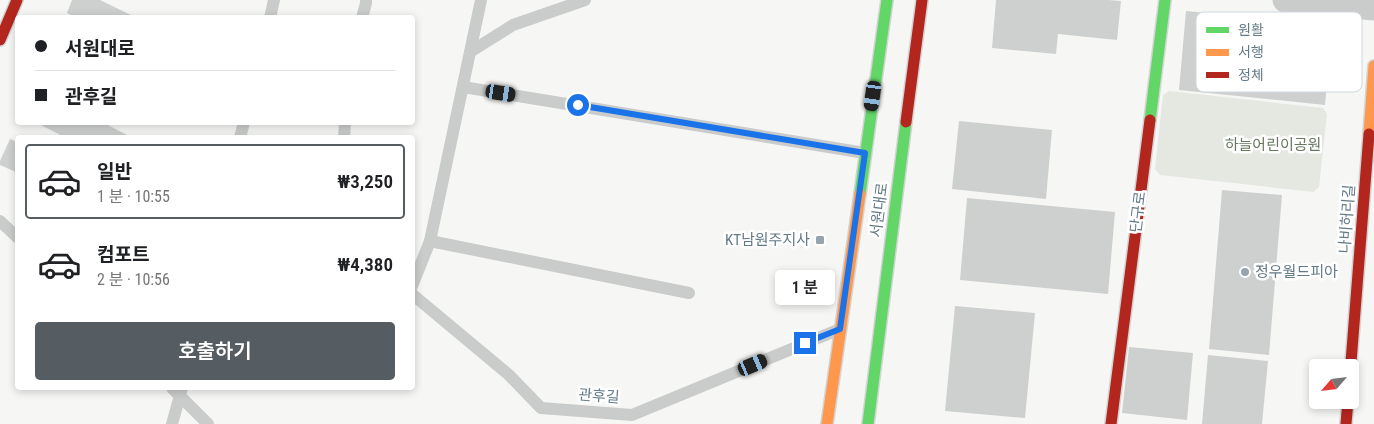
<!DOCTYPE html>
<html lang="ko">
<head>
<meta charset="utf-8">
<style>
	:root { --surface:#fff; --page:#f2f2f2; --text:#202124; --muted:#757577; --line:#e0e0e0; --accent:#555c62 }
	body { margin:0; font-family:"Roboto Condensed","Noto Sans KR",sans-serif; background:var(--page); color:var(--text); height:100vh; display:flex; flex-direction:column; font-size:19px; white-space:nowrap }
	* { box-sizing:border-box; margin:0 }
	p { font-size:16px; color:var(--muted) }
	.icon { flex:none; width:28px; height:28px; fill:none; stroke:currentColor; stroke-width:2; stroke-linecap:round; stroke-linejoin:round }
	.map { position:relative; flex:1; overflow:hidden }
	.side { position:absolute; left:15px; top:135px; width:400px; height:255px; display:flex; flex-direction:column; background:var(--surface); border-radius:5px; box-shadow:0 2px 8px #0003 }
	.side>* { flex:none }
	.hud { position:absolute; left:15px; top:15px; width:400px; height:110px; border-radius:5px; box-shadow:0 2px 8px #0003; display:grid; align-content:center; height:110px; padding:0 20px; background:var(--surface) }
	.needle { width:32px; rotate:242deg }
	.tools { position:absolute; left:1309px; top:359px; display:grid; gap:10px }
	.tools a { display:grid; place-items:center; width:50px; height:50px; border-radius:5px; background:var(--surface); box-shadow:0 2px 8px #0003; font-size:25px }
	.end { position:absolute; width:22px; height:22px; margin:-11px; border:6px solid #1a73e8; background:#fff; box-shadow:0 0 0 2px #fff }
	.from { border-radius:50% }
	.bubble { position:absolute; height:35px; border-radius:5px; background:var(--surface); box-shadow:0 2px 8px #0003; font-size:16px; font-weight:600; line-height:35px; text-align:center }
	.car { position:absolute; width:15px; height:30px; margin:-15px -8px; border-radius:6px; box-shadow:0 0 4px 1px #0007; background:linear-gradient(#222 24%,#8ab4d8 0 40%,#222 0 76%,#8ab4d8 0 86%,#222 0) }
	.hud b { display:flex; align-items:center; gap:18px; height:48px; font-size:19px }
	.hud b+b { border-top:1px solid var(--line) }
	.hud i { width:12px; height:12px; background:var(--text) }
	ul { padding:9px 0 0; list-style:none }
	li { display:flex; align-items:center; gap:15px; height:75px; margin:0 10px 8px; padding:0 10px; border:2px solid transparent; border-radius:5px }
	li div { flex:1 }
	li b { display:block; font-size:19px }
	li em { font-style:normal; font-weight:600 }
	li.on { border-color:var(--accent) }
	li>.icon { width:45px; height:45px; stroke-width:1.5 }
	.cta { display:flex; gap:10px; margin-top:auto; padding:10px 20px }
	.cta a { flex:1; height:58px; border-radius:5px; background:var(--accent); color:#fff; font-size:20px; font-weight:600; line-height:58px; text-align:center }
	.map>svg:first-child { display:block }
	.green { fill:#e5e8e1 }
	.building { fill:#ced0d0 }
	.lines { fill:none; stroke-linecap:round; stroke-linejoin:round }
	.fast-casing { stroke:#d2d4d4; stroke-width:14 }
	.slow-casing { stroke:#d2d4d4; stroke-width:14 }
	.jam-casing { stroke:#d2d4d4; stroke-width:14 }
	.lane { stroke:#cacccc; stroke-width:12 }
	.street { stroke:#cacccc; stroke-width:25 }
	.fast { stroke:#63d668; stroke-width:11 }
	.slow { stroke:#ff974d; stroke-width:11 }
	.jam { stroke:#b3261e; stroke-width:11 }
	.route { stroke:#1a73e8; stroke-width:6 }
	.poi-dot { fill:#96a5ad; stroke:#fff; stroke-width:2 }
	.labels { text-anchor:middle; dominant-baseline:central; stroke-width:5; stroke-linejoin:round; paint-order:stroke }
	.park-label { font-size:15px; fill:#66795f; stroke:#fff }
	.street-label { font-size:15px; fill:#637a87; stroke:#fff }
	.poi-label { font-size:15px; fill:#637a87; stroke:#fff; text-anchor:end }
	.key { fill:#fff; stroke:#d0d7db; stroke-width:1 }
	.key-label { font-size:14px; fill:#637a87 }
</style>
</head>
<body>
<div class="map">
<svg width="1374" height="424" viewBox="0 0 1374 424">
	<rect width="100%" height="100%" fill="#f6f6f4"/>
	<polygon class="green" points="1169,91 1323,108 1327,114 1319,187 1314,192 1160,175 1155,169 1163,95"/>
	<g class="building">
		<polygon points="72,0 100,0 137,18 77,18 67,13"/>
		<polygon points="996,0 1108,0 1121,1 1117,40 1058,34 1056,54 992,48"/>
		<polygon points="1186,11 1332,25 1325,105 1179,90"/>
		<polygon points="959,121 1052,130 1046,199 952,189"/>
		<polygon points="35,122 102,122 129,136 129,138 66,138"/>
		<polygon points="10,139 18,142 18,173 0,165 0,161"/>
		<polygon points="1222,190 1282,195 1269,355 1209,349"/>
		<polygon points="967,198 1115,212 1108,294 960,280"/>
		<polygon points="955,306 1035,313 1025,418 945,411"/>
		<polygon points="1129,347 1193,353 1187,420 1122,413"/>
		<polygon points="1208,355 1268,361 1262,424 1202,424"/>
	</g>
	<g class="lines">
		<g class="fast-casing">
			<g id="fast">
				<polyline points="1150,120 1165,0"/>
				<polyline points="860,194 887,0"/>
				<polyline points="868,424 906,122"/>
			</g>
		</g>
		<g class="slow-casing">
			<g id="slow">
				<polyline points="1369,134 1374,66"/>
				<polyline points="827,424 860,194"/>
			</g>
		</g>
		<g class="jam-casing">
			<g id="jam">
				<polyline points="0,40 17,0"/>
				<polyline points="906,122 922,0"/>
				<polyline points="1350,375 1369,134"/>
				<polyline points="1111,424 1150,120"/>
				<polyline points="1346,424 1348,400"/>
			</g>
		</g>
		<g class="lane">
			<polyline points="270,18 274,0"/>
			<polyline points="362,18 366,3 366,0"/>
			<polyline points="470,52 513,25 585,0"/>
			<polyline points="463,87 865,153"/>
			<polyline points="240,138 244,122"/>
			<polyline points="344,138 345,122"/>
			<polyline points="0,221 18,238"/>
			<polyline points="430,241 689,293"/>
			<polyline points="412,286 430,241 481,0"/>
			<polyline points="412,294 509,375 541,408 632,415 840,329"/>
			<polyline points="172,388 208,424"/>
			<polyline points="172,424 182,388"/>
		</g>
		<polyline class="street" points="1285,0 1374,8"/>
		<use href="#fast" class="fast"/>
		<use href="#slow" class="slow"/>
		<use href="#jam" class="jam"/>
	</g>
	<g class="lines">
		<polyline class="route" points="578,105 865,153 840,329 805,343"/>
	</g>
	<g class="poi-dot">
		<rect x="815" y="235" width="10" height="10" rx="2.5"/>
		<circle cx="1245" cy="272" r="5"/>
	</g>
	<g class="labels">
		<g class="park-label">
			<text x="1273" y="145">하늘어린이공원</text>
		</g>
		<g class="street-label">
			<text transform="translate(879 210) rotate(-83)">서원대로</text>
			<text transform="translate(1138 212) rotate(-83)">단구로</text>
			<text transform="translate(1347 219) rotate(-86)">나비허리길</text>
			<text transform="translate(599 396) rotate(4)">관후길</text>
		</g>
		<g class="poi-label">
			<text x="810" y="240">KT남원주지사</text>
			<text x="1255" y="272" text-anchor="start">정우월드피아</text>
		</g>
	</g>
	<rect x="1196" y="12" width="166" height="80" rx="8" class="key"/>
	<rect x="1206" y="27" width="23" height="6" fill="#63d668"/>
	<rect x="1206" y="49" width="23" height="7" fill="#ff974d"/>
	<rect x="1206" y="72" width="23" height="6" fill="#b3261e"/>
	<g class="key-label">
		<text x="1238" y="35">원활</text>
		<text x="1238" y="57">서행</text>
		<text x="1238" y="80">정체</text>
	</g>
</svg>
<div class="tools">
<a><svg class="needle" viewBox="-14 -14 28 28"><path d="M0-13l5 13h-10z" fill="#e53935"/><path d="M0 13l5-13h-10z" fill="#757577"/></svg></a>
</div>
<i class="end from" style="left:578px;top:105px"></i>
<i class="end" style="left:805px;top:343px"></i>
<div class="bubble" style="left:775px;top:270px;width:60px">1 분</div>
<i class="car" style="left:501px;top:93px;rotate:99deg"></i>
<i class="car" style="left:873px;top:96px;rotate:188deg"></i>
<i class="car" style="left:753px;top:365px;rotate:67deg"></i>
<div class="hud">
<b><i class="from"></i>서원대로</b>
<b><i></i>관후길</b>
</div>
<section class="side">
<ul>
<li class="on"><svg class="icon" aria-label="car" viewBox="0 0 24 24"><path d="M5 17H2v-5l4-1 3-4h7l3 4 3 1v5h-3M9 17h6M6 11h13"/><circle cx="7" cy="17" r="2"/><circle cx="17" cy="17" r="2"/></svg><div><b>일반</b><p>1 분 · 10:55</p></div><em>₩3,250</em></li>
<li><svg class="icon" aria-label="car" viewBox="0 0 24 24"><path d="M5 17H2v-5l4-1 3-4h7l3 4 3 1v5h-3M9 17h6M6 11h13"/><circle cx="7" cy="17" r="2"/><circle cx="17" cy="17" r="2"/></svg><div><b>컴포트</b><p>2 분 · 10:56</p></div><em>₩4,380</em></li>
</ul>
<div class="cta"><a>호출하기</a></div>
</section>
</div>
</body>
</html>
